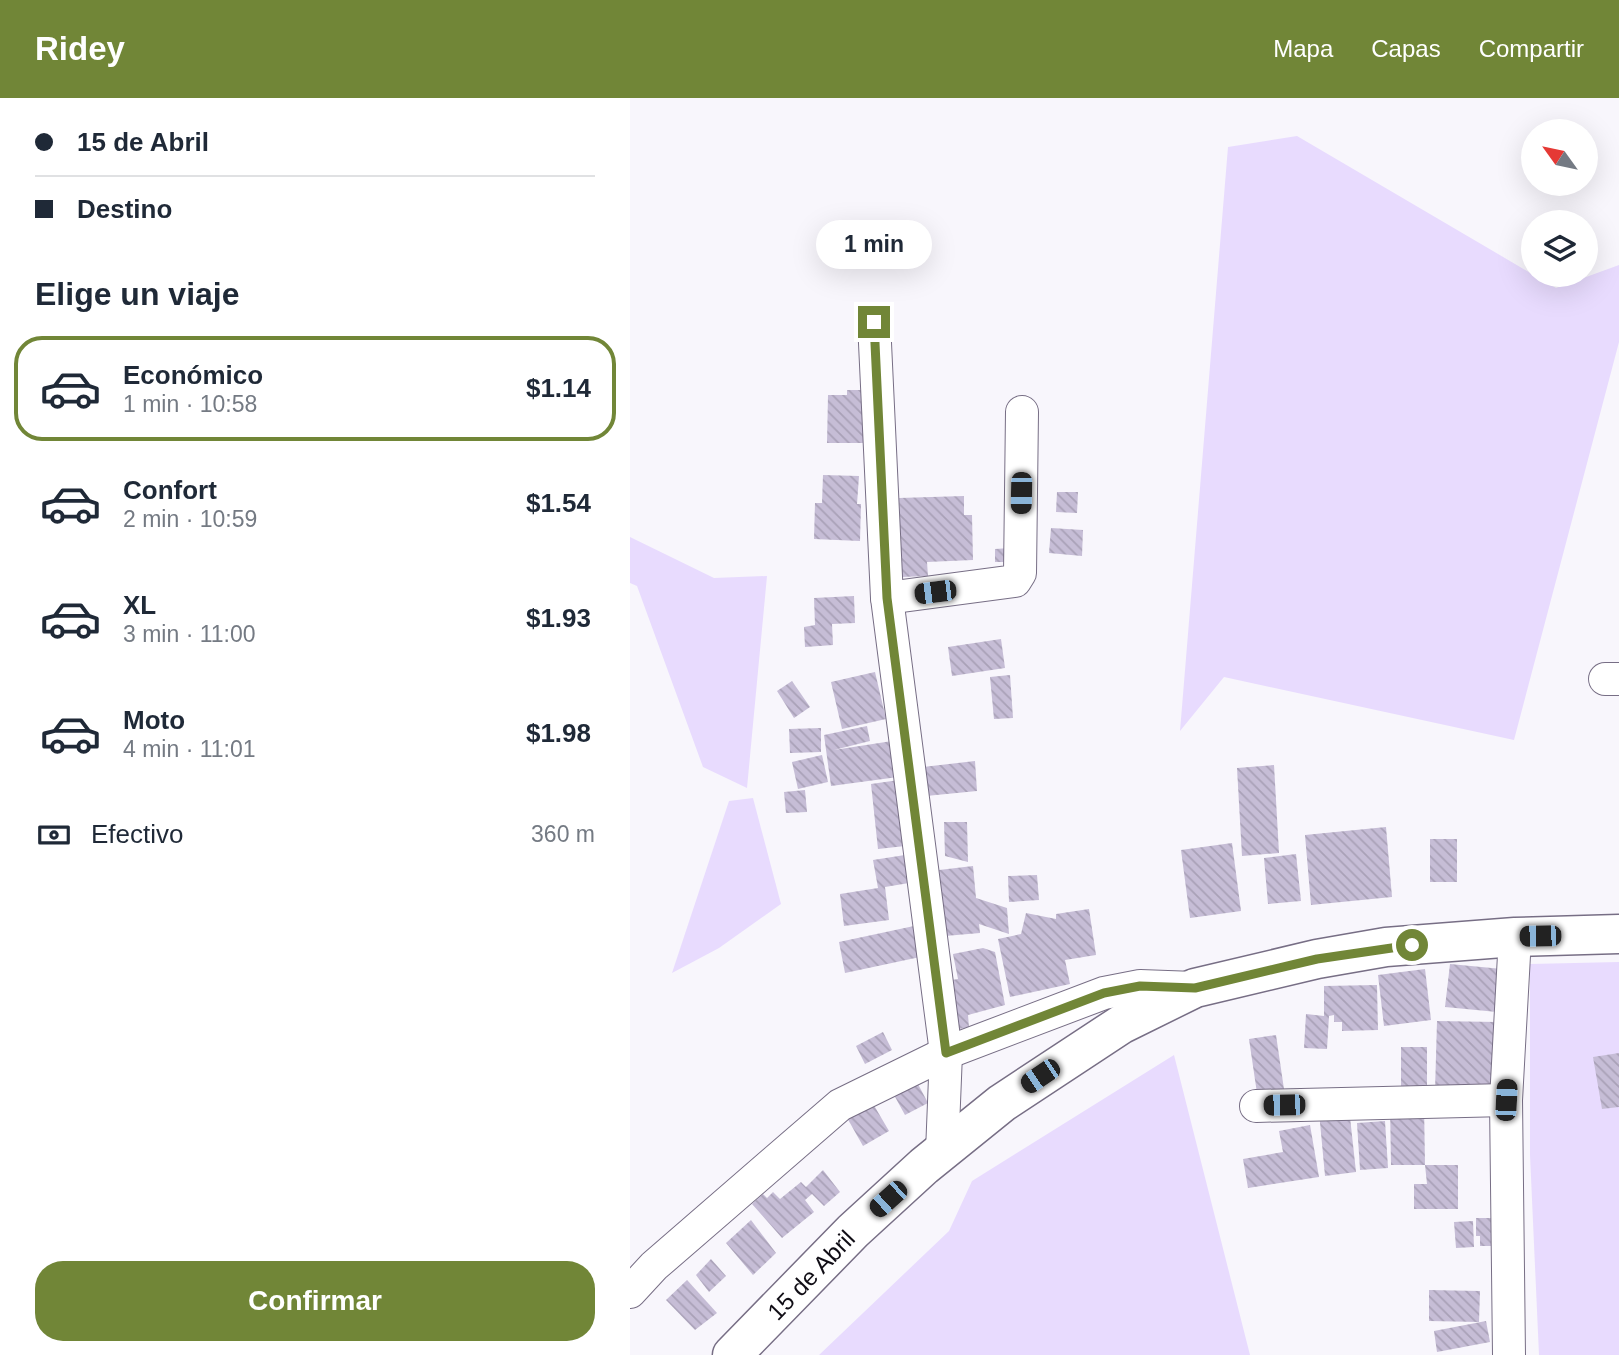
<!DOCTYPE html>
<html lang="es">
<head>
<meta charset="utf-8">
<style>
	:root { --surface:#fff; --page:#f6f6f7; --text:#1f2937; --muted:#747a83; --line:#e0e1e3; --accent:#718637 }
	body { margin:0; font-family:Arial,sans-serif; background:var(--page); color:var(--text); height:100vh; display:flex; flex-direction:column; font-size:26px; white-space:nowrap }
	* { box-sizing:border-box; margin:0 }
	p { font-size:23px; color:var(--muted) }
	.icon { flex:none; width:38px; height:38px; fill:none; stroke:currentColor; stroke-width:2; stroke-linecap:round; stroke-linejoin:round }
	.map { position:relative; flex:1; overflow:hidden }
	.drawer { display:flex; flex-direction:column; background:var(--surface); width:630px }
	.drawer>* { flex:none }
	.top-card { display:grid; align-content:center; height:154px; padding:0 35px; background:var(--surface) }
	.needle { width:46px; rotate:303deg }
	.tools { position:absolute; left:891px; top:21px; display:grid; gap:14px }
	.tools a { display:grid; place-items:center; width:77px; height:77px; border-radius:50%; background:var(--surface); box-shadow:0 7px 28px #0002; font-size:35px }
	.end { position:absolute; width:32px; height:32px; margin:-16px; border:9px solid #718637; background:#fff; box-shadow:0 0 0 4px #fff }
	.from { border-radius:50% }
	.bubble { position:absolute; height:49px; border-radius:24px; background:var(--surface); box-shadow:0 7px 28px #0002; font-size:23px; font-weight:700; line-height:49px; text-align:center }
	.car { position:absolute; width:21px; height:42px; margin:-21px -10px; border-radius:9px; box-shadow:0 0 5px 2px #0007; background:linear-gradient(#222 24%,#8ab4d8 0 40%,#222 0 76%,#8ab4d8 0 86%,#222 0) }
	.top-card b { display:flex; align-items:center; gap:24px; height:66px; font-size:26px }
	.top-card b+b { border-top:2px solid var(--line) }
	.top-card i { width:18px; height:18px; background:var(--text) }
	ul { padding:0; list-style:none }
	li { display:flex; align-items:center; gap:21px; height:105px; margin:0 14px 10px; padding:0 21px; border:4px solid transparent; border-radius:28px }
	li div { flex:1 }
	li b { display:block; font-size:26px }
	li em { font-style:normal; font-weight:700 }
	li.selected { border-color:var(--accent) }
	li>.icon { width:63px; height:63px; stroke-width:1.5 }
	h2 { padding:0 35px; font-size:32px; line-height:84px }
	.pay { display:flex; align-items:center; gap:18px; height:77px; padding:0 35px; font-size:26px }
	.pay p { margin-inline-start:auto }
	.button { display:flex; gap:14px; margin-top:auto; padding:14px 35px }
	.button a { flex:1; height:80px; border-radius:28px; background:var(--accent); color:#fff; font-size:28px; font-weight:700; line-height:80px; text-align:center }
	header { display:flex; align-items:center; gap:42px; box-sizing:border-box; height:98px; padding:0 35px; background:var(--accent); color:#fff }
	header strong { font-size:33px }
	nav { display:flex; gap:38px; margin-inline-start:auto; font-size:24px }
	main { display:flex; flex:1; min-height:0 }
	.map>svg:first-child { display:block }
	.green { fill:#e8dbfe }
	.building { fill:url(#building-back-hatch) }
	.lines { fill:none; stroke-linecap:round; stroke-linejoin:round }
	.minor-casing { stroke:#776e85; stroke-width:34 }
	.major-casing { stroke:#776e85; stroke-width:41 }
	.minor { stroke:#fff; stroke-width:32 }
	.major { stroke:#fff; stroke-width:38 }
	.route { stroke:#718637; stroke-width:9 }
	.labels { text-anchor:middle; dominant-baseline:central; stroke-width:5; stroke-linejoin:round; paint-order:stroke }
	.street-label { font-size:24px; fill:#100d15; stroke:#fff }
</style>
</head>
<body>
<header>
<strong>Ridey</strong>
<nav><a>Mapa</a><a>Capas</a><a>Compartir</a></nav>
</header>
<main>
<section class="drawer">
<div class="top-card">
<b><i class="from"></i>15 de Abril</b>
<b><i></i>Destino</b>
</div>
<h2>Elige un viaje</h2>
<ul>
<li class="selected"><svg class="icon" aria-label="car" viewBox="0 0 24 24"><path d="M5 17H2v-5l4-1 3-4h7l3 4 3 1v5h-3M9 17h6M6 11h13"/><circle cx="7" cy="17" r="2"/><circle cx="17" cy="17" r="2"/></svg><div><b>Económico</b><p>1 min · 10:58</p></div><em>$1.14</em></li>
<li><svg class="icon" aria-label="car" viewBox="0 0 24 24"><path d="M5 17H2v-5l4-1 3-4h7l3 4 3 1v5h-3M9 17h6M6 11h13"/><circle cx="7" cy="17" r="2"/><circle cx="17" cy="17" r="2"/></svg><div><b>Confort</b><p>2 min · 10:59</p></div><em>$1.54</em></li>
<li><svg class="icon" aria-label="car" viewBox="0 0 24 24"><path d="M5 17H2v-5l4-1 3-4h7l3 4 3 1v5h-3M9 17h6M6 11h13"/><circle cx="7" cy="17" r="2"/><circle cx="17" cy="17" r="2"/></svg><div><b>XL</b><p>3 min · 11:00</p></div><em>$1.93</em></li>
<li><svg class="icon" aria-label="car" viewBox="0 0 24 24"><path d="M5 17H2v-5l4-1 3-4h7l3 4 3 1v5h-3M9 17h6M6 11h13"/><circle cx="7" cy="17" r="2"/><circle cx="17" cy="17" r="2"/></svg><div><b>Moto</b><p>4 min · 11:01</p></div><em>$1.98</em></li>
</ul>
<div class="pay"><svg class="icon" aria-label="cash" viewBox="0 0 24 24"><path d="M3 7h18v10H3z"/><circle cx="12" cy="12" r="2"/></svg>Efectivo<p>360 m</p></div>
<div class="button"><a>Confirmar</a></div>
</section>
<div class="map">
<svg width="989" height="1257" viewBox="0 0 989 1257">
	<defs>
		<pattern id="building-back-hatch" width="6" height="6" patternUnits="userSpaceOnUse" patternTransform="scale(1.75)"><rect width="6" height="6" fill="#c6bdd6"/><path d="M-1 5l2 2M0 0l6 6M5-1l2 2" fill="none" stroke="#a9a1b7"/></pattern>
	</defs>
	<rect width="100%" height="100%" fill="#f8f6fc"/>
	<!-- green -->
	<g class="green">
		<polygon points="667,38 926,190 989,167 989,244 884,642 594,579 550,633 598,49"/>
		<polygon points="0,439 84,480 137,478 117,690 73,669 7,488 0,485"/>
		<polygon points="123,700 151,806 89,850 42,875 99,703"/>
		<polygon points="989,864 989,1257 909,1257 900,1057 900,866"/>
		<polygon points="544,957 620,1257 189,1257 319,1133 342,1083"/>
	</g>
	<!-- building -->
	<g class="building">
		<polygon points="217,292 237,292 236,345 197,345 198,297 217,297"/>
		<polygon points="193,377 229,378 227,406 231,406 230,443 184,441 185,405 192,405"/>
		<polygon points="427,394 448,394 447,415 426,414"/>
		<polygon points="334,398 334,417 342,417 343,462 297,464 298,478 272,479 269,400"/>
		<polygon points="421,430 453,432 452,458 419,455"/>
		<polygon points="380,450 381,464 365,464 365,451"/>
		<polygon points="224,498 225,525 202,526 203,547 175,549 174,529 185,527 184,500"/>
		<polygon points="371,541 375,570 322,578 318,549"/>
		<polygon points="245,574 256,621 212,631 201,584"/>
		<polygon points="380,577 383,620 364,621 360,579"/>
		<polygon points="162,583 180,609 164,620 147,593"/>
		<polygon points="237,628 240,643 204,652 262,643 268,679 201,688 194,637"/>
		<polygon points="191,630 191,654 160,655 159,631"/>
		<polygon points="192,657 198,684 168,691 162,664"/>
		<polygon points="345,663 347,693 296,698 293,669"/>
		<polygon points="644,667 649,755 612,758 607,670"/>
		<polygon points="276,681 284,747 248,751 241,686"/>
		<polygon points="175,692 177,714 156,715 154,694"/>
		<polygon points="314,724 337,724 338,764 315,758"/>
		<polygon points="756,729 762,799 681,807 675,737"/>
		<rect x="800" y="741" width="27" height="43"/>
		<polygon points="602,745 611,813 560,820 551,752"/>
		<polygon points="666,756 671,803 638,806 634,760"/>
		<polygon points="275,757 279,785 255,789 259,822 214,828 210,796 248,790 243,762"/>
		<polygon points="343,768 346,800 377,810 379,836 349,826 350,835 315,838 309,772"/>
		<polygon points="407,777 409,802 379,804 378,778"/>
		<polygon points="459,811 466,857 435,862 440,886 380,899 368,841 391,836 396,815 426,821 426,816"/>
		<polygon points="284,828 290,859 215,875 209,844"/>
		<polygon points="353,850 365,854 375,907 338,917 339,929 329,931 328,925 322,926 316,883 328,881 323,856"/>
		<polygon points="820,866 872,871 867,914 815,909"/>
		<polygon points="795,871 801,922 754,928 748,877"/>
		<polygon points="747,887 748,932 712,933 712,924 704,924 704,917 699,918 697,951 674,950 676,916 694,918 694,888"/>
		<polygon points="807,923 867,924 865,994 805,993"/>
		<polygon points="253,934 262,952 235,966 226,948"/>
		<polygon points="646,937 655,998 628,1002 619,941"/>
		<rect x="771" y="949" width="26" height="49"/>
		<polygon points="989,955 989,1009 972,1011 963,959"/>
		<polygon points="281,973 298,1005 275,1017 258,986"/>
		<polygon points="242,1004 259,1033 233,1048 216,1018"/>
		<polygon points="760,1006 794,1006 795,1067 828,1067 828,1111 784,1111 784,1086 797,1086 795,1067 761,1067"/>
		<polygon points="719,1010 726,1074 695,1078 689,1014"/>
		<polygon points="755,1023 758,1070 730,1072 727,1025"/>
		<polygon points="680,1027 689,1079 618,1090 613,1061 653,1054 649,1033"/>
		<polygon points="193,1072 210,1094 194,1108 182,1096 175,1102 184,1114 152,1140 122,1106 133,1096 137,1100 143,1094 150,1101 171,1084 176,1089"/>
		<polygon points="846,1120 869,1120 868,1148 850,1148 850,1138 846,1138"/>
		<polygon points="121,1122 146,1155 123,1177 96,1145"/>
		<polygon points="843,1123 844,1149 826,1150 824,1124"/>
		<polygon points="81,1161 96,1178 79,1194 66,1177"/>
		<polygon points="57,1182 87,1215 65,1232 36,1202"/>
		<polygon points="799,1192 850,1193 849,1224 799,1223"/>
		<polygon points="856,1223 860,1244 807,1254 804,1233"/>
	</g>
	<g class="lines">
		<!-- minor casing -->
		<g class="minor-casing">
			<g id="minor">
				<polyline points="244,224 257,500 316,955 312,1054"/>
				<polyline points="257,500 385,483 390,475 392,314"/>
				<polyline points="975,581 989,581"/>
				<polyline points="626,1008 876,1002"/>
				<polyline points="0,1194 24,1168 210,1007 316,955 474,895 510,888 565,890"/>
				<polyline points="879,1257 876,1002 885,839"/>
			</g>
		</g>
		<!-- major casing -->
		<g class="major-casing">
			<polyline id="major" points="102,1257 223,1133 294,1068 372,1005 492,926 565,890 687,861 756,849 885,839 989,836"/>
		</g>
		<!-- minor -->
		<use href="#minor" class="minor"/>
		<!-- major -->
		<use href="#major" class="major"/>
	</g>
	<g class="lines">
		<!-- route -->
		<polyline class="route" points="244,224 257,500 316,955 474,895 510,888 565,890 687,861 782,847"/>
	</g>
	<g class="labels">
		<!-- street labels -->
		<g class="street-label">
			<text transform="translate(181 1177) rotate(-46)">15 de Abril</text>
		</g>
	</g>
</svg>
<div class="tools">
<a><svg class="needle" viewBox="-14 -14 28 28"><path d="M0-13l5 13h-10z" fill="#e53935"/><path d="M0 13l5-13h-10z" fill="#747a83"/></svg></a>
<a><svg class="icon" aria-label="layers" viewBox="0 0 24 24"><path d="M12 4l9 5-9 5-9-5zM3 14l9 5 9-5"/></svg></a>
</div>
<i class="end from" style="left:782px;top:847px"></i>
<i class="end" style="left:244px;top:224px"></i>
<div class="bubble" style="left:186px;top:122px;width:116px">1 min</div>
<i class="car" style="left:391px;top:395px;rotate:181deg"></i>
<i class="car" style="left:305px;top:494px;rotate:263deg"></i>
<i class="car" style="left:910px;top:838px;rotate:269deg"></i>
<i class="car" style="left:410px;top:978px;rotate:236deg"></i>
<i class="car" style="left:876px;top:1002px;rotate:3deg"></i>
<i class="car" style="left:654px;top:1007px;rotate:269deg"></i>
<i class="car" style="left:258px;top:1101px;rotate:228deg"></i>
</div>
</main>
</body>
</html>
